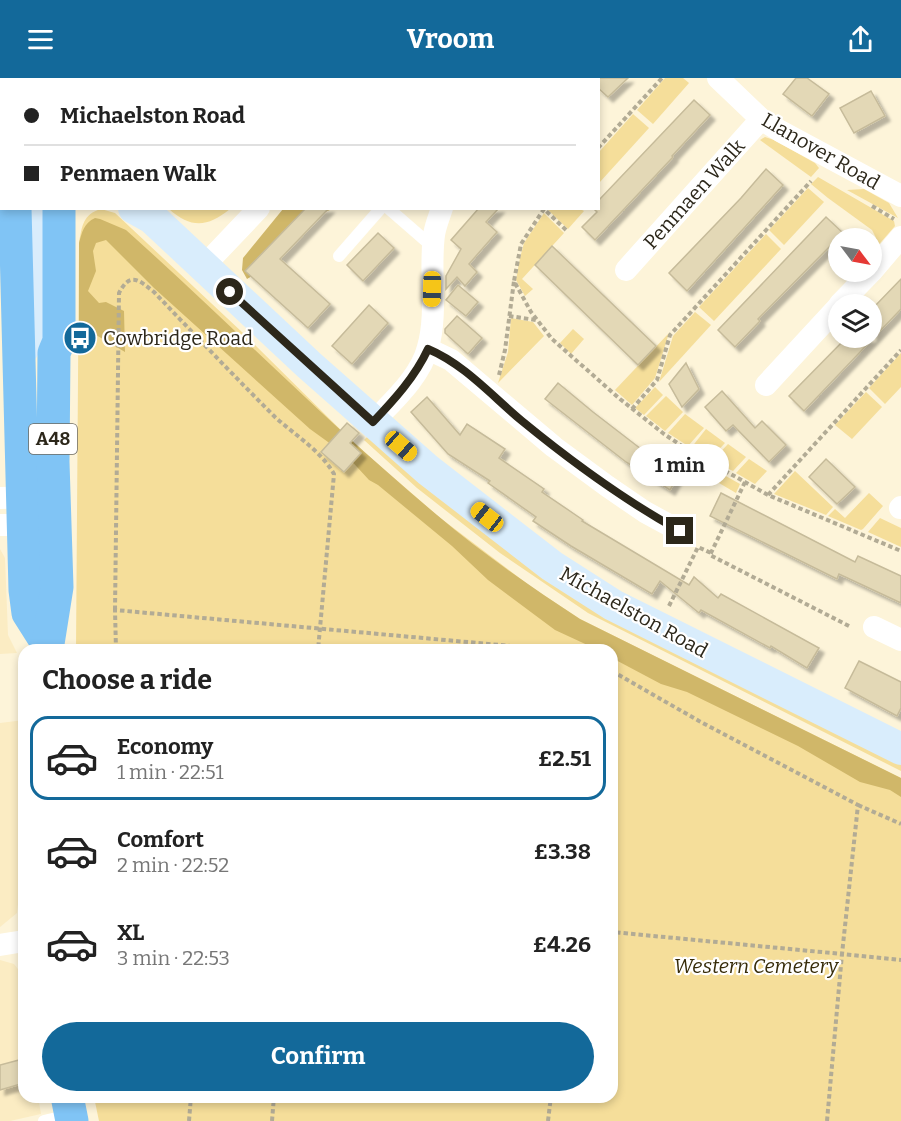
<!DOCTYPE html>
<html lang="en">
<head>
<meta charset="utf-8">
<style>
	:root { --surface:#fff; --page:#f2f2f2; --text:#222; --muted:#767676; --line:#e0e0e0; --accent:#13699a }
	body { margin:0; font-family:Bitter,serif; background:var(--page); color:var(--text); height:100vh; display:flex; flex-direction:column; font-size:22px; white-space:nowrap }
	* { box-sizing:border-box; margin:0 }
	p { font-size:20px; color:var(--muted) }
	.icon { flex:none; width:33px; height:33px; fill:none; stroke:currentColor; stroke-width:2; stroke-linecap:round; stroke-linejoin:round }
	.map { position:relative; flex:1; overflow:hidden }
	.sheet { position:absolute; left:18px; top:566px; width:600px; height:459px; display:flex; flex-direction:column; background:var(--surface); border-radius:18px; box-shadow:0 3px 9px #0003 }
	.sheet>* { flex:none }
	.guide { position:absolute; left:0px; top:0px; width:600px; height:132px; box-shadow:0 3px 9px #0003; display:grid; align-content:center; height:132px; padding:0 24px; background:var(--surface) }
	.needle { width:39px; rotate:122deg }
	.tools { position:absolute; left:828px; top:150px; display:grid; gap:12px }
	.tools a { display:grid; place-items:center; width:54px; height:54px; border-radius:50%; background:var(--surface); box-shadow:0 3px 9px #0003; font-size:30px }
	.end { position:absolute; width:27px; height:27px; margin:-14px; border:8px solid #2c271a; background:#fff; box-shadow:0 0 0 3px #fff }
	.from { border-radius:50% }
	.bubble { position:absolute; height:42px; border-radius:21px; background:var(--surface); box-shadow:0 3px 9px #0003; font-size:20px; font-weight:700; line-height:42px; text-align:center }
	.car { position:absolute; width:18px; height:36px; margin:-18px -9px; border-radius:8px; box-shadow:0 0 4px 2px #0007; background:linear-gradient(#f5c518 24%,#345 0 40%,#f5c518 0 76%,#345 0 86%,#f5c518 0) }
	.guide b { display:flex; align-items:center; gap:21px; height:57px; font-size:22px }
	.guide b+b { border-top:2px solid var(--line) }
	.guide i { width:15px; height:15px; background:var(--text) }
	ul { padding:0; list-style:none }
	li { display:flex; align-items:center; gap:18px; height:84px; margin:0 12px 9px; padding:0 12px; border:3px solid transparent; border-radius:18px }
	li div { flex:1 }
	li b { display:block; font-size:22px }
	li em { font-style:normal; font-weight:700 }
	li.active { border-color:var(--accent) }
	li>.icon { width:54px; height:54px; stroke-width:1.5 }
	h2 { padding:0 24px; font-size:27px; line-height:72px }
	.primary-button { display:flex; gap:12px; margin-top:auto; padding:12px 24px }
	.primary-button a { flex:1; height:69px; border-radius:36px; background:var(--accent); color:#fff; font-size:24px; font-weight:700; line-height:69px; text-align:center }
	header { display:flex; justify-content:space-between; align-items:center; height:78px; padding:0 24px; background:var(--accent); color:#fff; font-size:27px; font-weight:700 }
	.map>svg:first-child { display:block }
	.built { fill:#fbecc3 }
	.green { fill:#f5de9a }
	.forest { fill:#d0b769 }
	.building { fill:#e3d8b6; stroke:#c6bb9a; stroke-width:1.5; filter:url(#shadow) }
	.lines { fill:none; stroke-linecap:round; stroke-linejoin:round }
	.path { stroke:#b2ab95; stroke-width:4; stroke-dasharray:4.5 3; stroke-linecap:butt }
	.lane { stroke:#fff; stroke-width:12 }
	.street { stroke:#fff; stroke-width:22 }
	.secondary { stroke:#d9edfc; stroke-width:32 }
	.highway { stroke:#80c4f5; stroke-width:33 }
	.route { stroke:#2c271a; stroke-width:8 }
	.labels { text-anchor:middle; dominant-baseline:central; stroke-width:4.5; stroke-linejoin:round; paint-order:stroke }
	.shield { fill:#fff; stroke:#6b685f; stroke-width:1.5 }
	.shield-label { font-size:18px; font-weight:bold; fill:#2c271a }
	.street-label { font-size:20px; fill:#2c271a; stroke:#fff }
	.poi-label { font-size:20px; fill:#2c271a; stroke:#fff; text-anchor:start }
	.park-label { font-size:20px; font-style:italic; fill:#372c09; stroke:#fff }
</style>
</head>
<body>
<header><svg class="icon" aria-label="menu" viewBox="0 0 24 24"><path d="M4 6h16M4 12h16M4 18h16"/></svg>Vroom<svg class="icon" aria-label="share" viewBox="0 0 24 24"><path d="M12 15V3M7 8l5-5 5 5M5 13v7h14v-7"/></svg></header>
<div class="map">
<svg width="901" height="1043" viewBox="0 0 901 1043">
	<defs>
		<filter id="shadow"><feDropShadow dx="5" dy="5" stdDeviation="1.5" flood-color="#0004"/></filter>
	</defs>
	<rect width="100%" height="100%" fill="#fdf4d9"/>
	<!-- built -->
	<g class="built">
		<polygon points="102,0 334,0 333,2"/>
		<polygon points="0,471 5,480 8,557 17,575 0,576"/>
		<polygon points="24,642 24,799 21,800 17,835 0,849 0,645"/>
		<polygon points="0,882 14,886 24,899 24,1018 38,1019 41,1036 10,1043 0,1043"/>
	</g>
	<!-- green -->
	<g class="green">
		<polygon points="665,0 683,0 689,5 653,46 637,32"/>
		<polygon points="633,36 649,50 599,105 599,74"/>
		<polygon points="765,59 774,62 815,85 819,90 811,99 760,62"/>
		<polygon points="818,99 894,143 895,148 875,171 876,160 872,152 828,120 811,106"/>
		<polygon points="808,110 824,124 784,167 769,152"/>
		<polygon points="864,111 889,125 898,140 847,112"/>
		<path d="M101 131 115 135 243 255 354 365 439 439 530 508 580 541 901 700V1043H99L94 1019 612 1018V572H76L79 165C82 148 83 136 101 131Z"/>
		<path d="M169 131H230C208 149 191 151 169 131Z"/>
		<polygon points="547,131 580,131 584,133 568,151"/>
		<polygon points="544,135 564,155 522,201 533,211 525,218 516,202 520,180 524,165"/>
		<polygon points="766,156 781,171 714,243 699,229"/>
		<polygon points="695,234 711,247 659,304 673,258"/>
		<polygon points="511,240 533,244 544,258 498,305 508,274"/>
		<polygon points="573,251 584,261 571,276 560,265"/>
		<polygon points="669,255 655,300 632,327 615,312"/>
		<polygon points="901,275 901,309 885,326 869,310"/>
		<polygon points="655,309 663,317 644,337 635,330"/>
		<polygon points="866,314 882,329 852,361 835,347"/>
		<polygon points="666,318 683,334 665,353 646,338"/>
		<polygon points="685,336 704,350 688,368 668,355"/>
		<polygon points="706,351 725,365 710,381 691,370"/>
		<polygon points="370,356 398,381 901,683 901,693 588,535 500,475 417,410 364,362"/>
		<polygon points="728,366 746,379 733,393 712,383"/>
		<polygon points="749,381 767,393 755,406 736,395"/>
		<polygon points="708,388 740,406 736,415 702,395"/>
		<polygon points="795,393 833,429 826,437 774,416"/>
		<polygon points="869,415 883,428 863,451 861,452 828,438 835,431 845,440"/>
		<polygon points="880,440 901,450 901,469 868,454"/>
	</g>
	<!-- forest -->
	<g class="forest">
		<polygon points="283,131 332,131 307,142 257,195 247,201 242,192 243,180"/>
		<path d="M95 140 100 141 126 152C231 246 329 347 437 437 482 475 531 509 580 541L901 700V719L890 712 860 704 798 668 687 614 661 606 612 580V572L596 571 555 552 488 502 452 468 378 407 369 402 346 377 310 351 154 210 106 162 96 165 93 173 96 193 88 213 99 225 106 224 124 233 125 274 79 247V165C82 154 84 145 95 140Z"/>
	</g>
	<!-- building -->
	<g class="building">
		<polygon points="589,0 628,0 608,19 598,10 598,2"/>
		<polygon points="796,0 807,0 829,16 812,38 783,16"/>
		<polygon points="871,13 885,38 854,55 840,30"/>
		<polygon points="694,22 710,37 672,78 673,79 595,162 582,149 597,134 593,130 598,130 598,123"/>
		<polygon points="766,91 783,107 687,213 669,195 741,120"/>
		<polygon points="306,130 329,130 280,181 330,226 308,250 245,193"/>
		<polygon points="479,130 499,130 486,144 497,154 469,186 477,194 465,208 457,199 446,211 446,198 461,171 451,162"/>
		<polygon points="826,139 843,155 758,241 760,243 735,269 718,252"/>
		<polygon points="378,155 394,170 363,203 347,187"/>
		<polygon points="552,168 656,268 638,287 535,187"/>
		<polygon points="901,201 901,231 804,333 789,318 846,260 872,260 872,231"/>
		<polygon points="458,207 478,224 466,238 446,222"/>
		<polygon points="369,227 388,245 352,286 332,268"/>
		<polygon points="457,238 482,260 468,276 445,255 445,251"/>
		<polygon points="686,285 699,311 682,329 669,306"/>
		<polygon points="558,305 593,334 641,371 680,395 670,412 626,384 545,321"/>
		<polygon points="722,313 755,350 762,343 786,367 769,384 733,347 726,353 705,329"/>
		<polygon points="427,319 460,357 467,346 505,371 499,380 544,411 542,414 583,442 582,443 689,507 694,499 718,520 721,516 819,570 807,590 771,568 770,570 701,532 699,535 660,503 652,516 571,468 533,443 536,439 488,405 490,403 448,376 411,334"/>
		<polygon points="347,345 359,355 350,365 361,375 344,394 321,374"/>
		<polygon points="826,381 855,409 837,426 809,399"/>
		<polygon points="721,415 855,484 858,478 901,498 901,525 839,496 837,501 710,438"/>
		<polygon points="859,583 901,604 901,630 897,638 845,610"/>
		<polygon points="19,982 24,1005 0,1012 0,987"/>
	</g>
	<g class="lines">
		<!-- path -->
		<g class="path">
			<polyline points="598,70 662,0"/>
			<polyline points="872,128 894,141"/>
			<polyline points="566,152 544,131 521,166 514,203 531,234 552,261 620,321 664,356 688,372 768,417 901,473"/>
			<polyline points="509,238 536,242"/>
			<polyline points="499,297 505,272 514,203"/>
			<polyline points="632,331 657,302 670,257 811,103"/>
			<polyline points="745,404 710,477 851,549"/>
			<polyline points="768,417 901,272"/>
			<polyline points="669,528 698,469 711,475"/>
			<path d="M115 532 119 215C130 194 138 201 154 214 194 256 234 298 275 339 295 357 321 373 334 396L318 572"/>
			<polyline points="116,572 115,532 555,572"/>
			<polyline points="612,593 699,643 858,727 842,876 612,854"/>
			<polyline points="858,727 901,746"/>
			<polyline points="189,1043 191,1018"/>
			<polyline points="272,1043 274,1018"/>
			<polyline points="548,1043 551,1018"/>
			<polyline points="827,1043 842,876 901,882"/>
		</g>
		<!-- lane -->
		<g class="lane">
			<polyline points="388,130 434,170"/>
			<polyline points="339,178 381,130"/>
			<polyline points="44,1043 69,1037"/>
		</g>
		<!-- street -->
		<g class="street">
			<polyline points="718,0 761,41 780,53 901,118"/>
			<polyline points="353,2 353,0"/>
			<polyline points="544,2 545,0"/>
			<polyline points="203,189 259,130"/>
			<polyline points="626,192 761,41"/>
			<polyline points="872,193 901,159"/>
			<polyline points="840,226 871,194"/>
			<polyline points="428,271 451,282 554,369 607,408 645,434 680,453"/>
			<polyline points="766,307 838,229"/>
			<path d="M373 344C393 323 421 298 428 269 438 234 429 194 434 157 435 149 439 139 442 130"/>
			<polyline points="0,420 37,419"/>
			<polyline points="900,430 901,429"/>
			<polyline points="0,447 38,447"/>
			<polyline points="874,549 901,562"/>
			<polyline points="0,867 24,863"/>
		</g>
		<!-- secondary -->
		<g class="secondary">
			<polyline points="76,0 77,2"/>
			<polyline points="134,130 152,140 309,287 428,392 552,488 613,527 901,671"/>
			<polyline points="19,277 37,248 39,130"/>
		</g>
		<!-- highway -->
		<g class="highway">
			<polyline points="55,0 55,2"/>
			<polyline points="21,2 21,0"/>
			<polyline points="15,130 25,512 28,535 47,565"/>
			<polyline points="47,572 57,509 53,384 54,275 59,263 59,130"/>
			<polyline points="67,1018 72,1043"/>
		</g>
	</g>
	<g class="lines">
		<!-- route -->
		<path class="route" d="M230 214 373 344C394 322 415 299 428 271 464 286 492 318 522 343 572 384 624 422 680 453"/>
	</g>
	<!-- icons -->
	<defs>
		<g id="bus-disc" transform="scale(1.725)"><circle r="9.5" fill="#13699a" stroke="#fff"/><path d="M-5-6H5V4H4V6H2V4H-2V6H-4V4H-5ZM-3.5-4V0h7V-4ZM-3.5 1.2v1.5H-2V1.2ZM2 1.2v1.5H3.5V1.2Z" fill="#fff"/></g>
	</defs>
	<g fill-rule="evenodd">
		<use href="#bus-disc" x="80" y="260"/>
	</g>
	<g class="labels">
		<!-- shield labels -->
		<rect class="shield" x="29" y="346" width="48" height="30" rx="4.5"/>
		<g class="shield-label">
			<text x="53" y="361">A48</text>
		</g>
		<!-- street labels -->
		<g class="street-label">
			<text transform="translate(821 73) rotate(30)">Llanover Road</text>
			<text transform="translate(694 116) rotate(-48)">Penmaen Walk</text>
			<text transform="translate(634 534) rotate(29)">Michaelston Road</text>
		</g>
		<!-- poi labels -->
		<g class="poi-label">
			<text x="103" y="260">Cowbridge Road</text>
		</g>
		<!-- park labels -->
		<g class="park-label">
			<text x="756" y="888">Western Cemetery</text>
		</g>
	</g>
</svg>
<div class="tools">
<a><svg class="needle" viewBox="-14 -14 28 28"><path d="M0-13l5 13h-10z" fill="#e53935"/><path d="M0 13l5-13h-10z" fill="#767676"/></svg></a>
<a><svg class="icon" aria-label="layers" viewBox="0 0 24 24"><path d="M12 4l9 5-9 5-9-5zM3 14l9 5 9-5"/></svg></a>
</div>
<i class="end from" style="left:230px;top:214px"></i>
<i class="end" style="left:680px;top:453px"></i>
<div class="bubble" style="left:630px;top:366px;width:99px">1 min</div>
<i class="car" style="left:432px;top:211px;rotate:181deg"></i>
<i class="car" style="left:401px;top:368px;rotate:131deg"></i>
<i class="car" style="left:487px;top:439px;rotate:308deg"></i>
<div class="guide">
<b><i class="from"></i>Michaelston Road</b>
<b><i></i>Penmaen Walk</b>
</div>
<section class="sheet">
<h2>Choose a ride</h2>
<ul>
<li class="active"><svg class="icon" aria-label="car" viewBox="0 0 24 24"><path d="M5 17H2v-5l4-1 3-4h7l3 4 3 1v5h-3M9 17h6M6 11h13"/><circle cx="7" cy="17" r="2"/><circle cx="17" cy="17" r="2"/></svg><div><b>Economy</b><p>1 min · 22:51</p></div><em>£2.51</em></li>
<li><svg class="icon" aria-label="car" viewBox="0 0 24 24"><path d="M5 17H2v-5l4-1 3-4h7l3 4 3 1v5h-3M9 17h6M6 11h13"/><circle cx="7" cy="17" r="2"/><circle cx="17" cy="17" r="2"/></svg><div><b>Comfort</b><p>2 min · 22:52</p></div><em>£3.38</em></li>
<li><svg class="icon" aria-label="car" viewBox="0 0 24 24"><path d="M5 17H2v-5l4-1 3-4h7l3 4 3 1v5h-3M9 17h6M6 11h13"/><circle cx="7" cy="17" r="2"/><circle cx="17" cy="17" r="2"/></svg><div><b>XL</b><p>3 min · 22:53</p></div><em>£4.26</em></li>
</ul>
<div class="primary-button"><a>Confirm</a></div>
</section>
</div>
</body>
</html>
